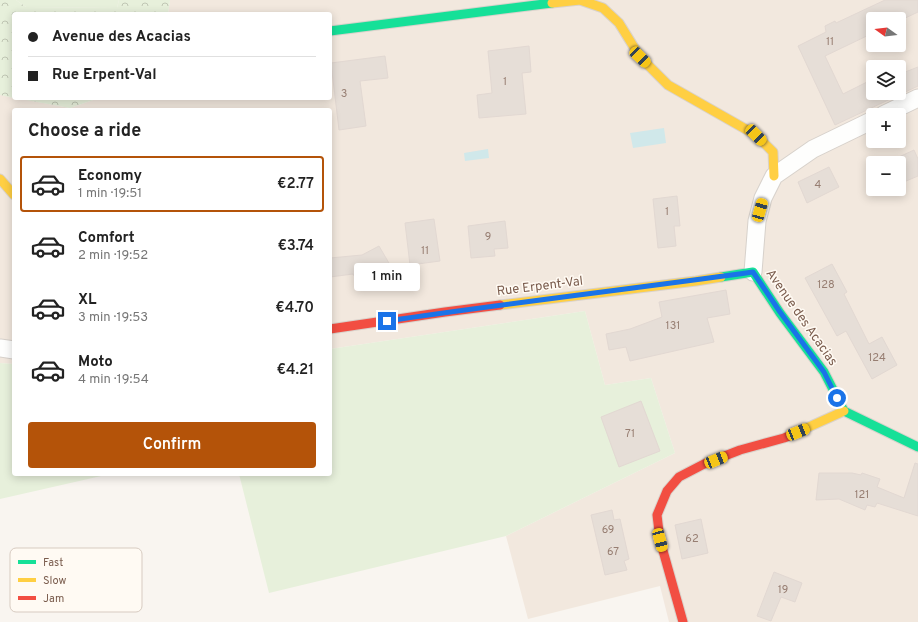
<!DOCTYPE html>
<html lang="en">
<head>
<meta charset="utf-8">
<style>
	:root { --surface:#fff; --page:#f6f6f6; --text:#222; --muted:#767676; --line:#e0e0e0; --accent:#b45309 }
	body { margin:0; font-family:Overpass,sans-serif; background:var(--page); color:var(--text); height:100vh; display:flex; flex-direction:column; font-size:15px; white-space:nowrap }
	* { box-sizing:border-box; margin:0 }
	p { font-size:13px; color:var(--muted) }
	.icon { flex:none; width:22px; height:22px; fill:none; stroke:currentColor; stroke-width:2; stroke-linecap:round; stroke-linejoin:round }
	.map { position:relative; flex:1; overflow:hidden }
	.panel { position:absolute; left:12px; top:108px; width:320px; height:368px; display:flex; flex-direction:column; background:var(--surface); border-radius:4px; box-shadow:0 2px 10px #0003 }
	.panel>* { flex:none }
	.banner { position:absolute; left:12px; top:12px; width:320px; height:88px; border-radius:4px; box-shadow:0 2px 10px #0003; display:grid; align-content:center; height:88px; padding:0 16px; background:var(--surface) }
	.needle { width:26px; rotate:285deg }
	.tools { position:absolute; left:866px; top:12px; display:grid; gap:8px }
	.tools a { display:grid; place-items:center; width:40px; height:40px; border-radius:4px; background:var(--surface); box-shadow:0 2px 10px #0003; font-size:20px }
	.end { position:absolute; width:18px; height:18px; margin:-9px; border:5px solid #1a73e8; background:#fff; box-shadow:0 0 0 2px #fff }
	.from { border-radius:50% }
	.bubble { position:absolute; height:28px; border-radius:4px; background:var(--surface); box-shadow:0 2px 10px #0003; font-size:13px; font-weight:600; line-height:28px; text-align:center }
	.car { position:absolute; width:12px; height:24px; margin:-12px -6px; border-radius:5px; box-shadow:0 0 3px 1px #0007; background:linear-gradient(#f5c518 24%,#345 0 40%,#f5c518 0 76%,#345 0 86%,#f5c518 0) }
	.banner b { display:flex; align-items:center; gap:14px; height:38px; font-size:15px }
	.banner b+b { border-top:1px solid var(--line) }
	.banner i { width:10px; height:10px; background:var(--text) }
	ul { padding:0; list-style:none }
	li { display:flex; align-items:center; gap:12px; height:56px; margin:0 8px 6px; padding:0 8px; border:2px solid transparent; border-radius:4px }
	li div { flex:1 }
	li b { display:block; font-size:15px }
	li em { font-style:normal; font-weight:600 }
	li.selected { border-color:var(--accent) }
	li>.icon { width:36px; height:36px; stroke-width:1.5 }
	h2 { padding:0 16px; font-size:18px; line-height:48px }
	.primary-button { display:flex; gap:8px; margin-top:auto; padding:8px 16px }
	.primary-button a { flex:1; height:46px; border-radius:4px; background:var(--accent); color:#fff; font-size:16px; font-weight:600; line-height:46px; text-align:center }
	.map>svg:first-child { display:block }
	.residential { fill:#f2e8de; fill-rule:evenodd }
	.green { fill:#e7f0db }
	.forest { fill:url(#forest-crowns) }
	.water { fill:#d0e8ea }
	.building { fill:#e6ded7; stroke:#e2d8d2 }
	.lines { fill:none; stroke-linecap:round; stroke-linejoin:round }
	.street-casing { stroke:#d7d1cb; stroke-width:19 }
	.fast-casing { stroke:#d9d2cb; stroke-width:11 }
	.slow-casing { stroke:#d9d2cb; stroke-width:11 }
	.jam-casing { stroke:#d9d2cb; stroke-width:11 }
	.street { stroke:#fefefd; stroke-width:17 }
	.fast { stroke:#16e098; stroke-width:9 }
	.slow { stroke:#ffcf43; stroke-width:9 }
	.jam { stroke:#f24e42; stroke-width:9 }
	.route { stroke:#1a73e8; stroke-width:5 }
	.labels { text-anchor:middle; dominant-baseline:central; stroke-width:3; stroke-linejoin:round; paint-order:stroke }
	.number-label { font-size:11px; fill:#977e72 }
	.street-label { font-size:13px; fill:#7a5c4d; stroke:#fffaf3 }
	.key { fill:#fffaf3; stroke:#d7cbc1; stroke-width:1 }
	.key-label { font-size:11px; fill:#7a5c4d }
</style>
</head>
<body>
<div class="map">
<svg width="918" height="622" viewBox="0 0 918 622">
	<defs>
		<pattern id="forest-crowns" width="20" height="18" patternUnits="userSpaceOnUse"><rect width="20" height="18" fill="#e7f0db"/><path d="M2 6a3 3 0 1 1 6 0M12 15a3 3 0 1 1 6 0" fill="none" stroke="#c0c6b4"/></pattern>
	</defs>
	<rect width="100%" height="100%" fill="#f9f5f0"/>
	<!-- residential -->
	<path class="residential" d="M170 0H918V622H669L660 586 528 619 506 536 675 453 651 378 605 385 585 311 330 349V110H14V364L0 363V95L70 108 99 98H330V14H168ZM873 19H899V45H873ZM873 67H899V93H873ZM873 115H899V141H873ZM873 163H899V189H873Z"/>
	<!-- green -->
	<g class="green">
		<polygon points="16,0 119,0 117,8 26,7"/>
		<polygon points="585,311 605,385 651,378 675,453 506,536 269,593 239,474 330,474 330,349"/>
		<polygon points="0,363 14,364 14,474 110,474 0,499"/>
	</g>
	<!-- forest -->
	<g class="forest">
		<polygon points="0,0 16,0 26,7 117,8 119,0 170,0 168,14 14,14 14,98 0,95"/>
		<polygon points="15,98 99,98 70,108"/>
	</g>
	<!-- water -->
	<g class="water">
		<polygon points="664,128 666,143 633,148 630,133"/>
		<polygon points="488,149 489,158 465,161 464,153"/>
	</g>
	<!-- building -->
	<g class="building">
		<polygon points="885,0 918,0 918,12 899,21 899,19 873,19 873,33 825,56 843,94 873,79 873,93 899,93 899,71 900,74 918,67 918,86 835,125 798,46 826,32 825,26 835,21 836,23"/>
		<polygon points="529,46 531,72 522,73 526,114 479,118 477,95 492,93 488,51"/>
		<polygon points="385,56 388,78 360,81 366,126 339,130 331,63"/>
		<polygon points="914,150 918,159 918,176 899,184 899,163 886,163"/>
		<polygon points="829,167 839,187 807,203 798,182"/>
		<polygon points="677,196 680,226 674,226 676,246 658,248 653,199"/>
		<polygon points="434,219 440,261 410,265 405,223"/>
		<polygon points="505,221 508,248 494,249 495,256 471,258 468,226"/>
		<polygon points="379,246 393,270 376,281 374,277 365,277 364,275 353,275 353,274 330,277 330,258 362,255"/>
		<polygon points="832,264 847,292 844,294 869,344 882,337 897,365 872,379 846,331 837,336 805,278"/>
		<polygon points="726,290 730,314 707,318 714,342 630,361 626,347 609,350 606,334 630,329 662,317 659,302"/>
		<polygon points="641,401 660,451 619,467 601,417"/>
		<polygon points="915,463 918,464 918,516 877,503 875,507 867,505 865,510 839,499 816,500 819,473 852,473 861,475 862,473 880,479 877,487 904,498"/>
		<polygon points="612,510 614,520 620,519 629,559 624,561 627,570 605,575 591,515"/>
		<polygon points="701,519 708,553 682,559 675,525"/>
		<polygon points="774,572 802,583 795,602 781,597 771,621 757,616"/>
	</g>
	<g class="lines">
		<!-- street casing -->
		<g class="street-casing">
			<g id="street">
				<polyline points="883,115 918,98"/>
				<polyline points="753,272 757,221 763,198 774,176 813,149 873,120"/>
				<polyline points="0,348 14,350"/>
			</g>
		</g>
		<!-- fast casing -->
		<g class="fast-casing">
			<g id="fast">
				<polyline points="330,31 552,3"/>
				<polyline points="721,277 753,272 780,313 824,372 844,411 918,447"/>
			</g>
		</g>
		<!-- slow casing -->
		<g class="slow-casing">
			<g id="slow">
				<polyline points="552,3 580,0 603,8 619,23 640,57 668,85 756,135 773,152 774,176"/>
				<polyline points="0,179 14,195"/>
				<polyline points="500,305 696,281 721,277"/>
				<polyline points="789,436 844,411"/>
			</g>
		</g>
		<!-- jam casing -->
		<g class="jam-casing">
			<g id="jam">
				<polyline points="330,329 445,312 500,305"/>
				<polyline points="683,622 660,540 657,515 667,491 679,477 704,464 740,450 784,438 789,436"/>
			</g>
		</g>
		<!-- street -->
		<use href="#street" class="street"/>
		<!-- fast -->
		<use href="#fast" class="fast"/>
		<!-- slow -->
		<use href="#slow" class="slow"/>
		<!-- jam -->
		<use href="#jam" class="jam"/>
	</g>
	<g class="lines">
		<!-- route -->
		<path class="route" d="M387 321C509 303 631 289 753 272L780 312 824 372 837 398"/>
	</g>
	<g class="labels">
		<!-- number labels -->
		<g class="number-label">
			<text x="830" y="42">11</text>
			<text x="505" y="82">1</text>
			<text x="344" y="94">3</text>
			<text x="818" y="185">4</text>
			<text x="667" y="212">1</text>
			<text x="488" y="237">9</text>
			<text x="425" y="251">11</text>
			<text x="826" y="285">128</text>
			<text x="673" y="326">131</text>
			<text x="877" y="358">124</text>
			<text x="630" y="434">71</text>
			<text x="862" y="495">121</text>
			<text x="608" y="530">69</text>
			<text x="692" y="539">62</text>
			<text x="613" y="552">67</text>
			<text x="783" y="590">19</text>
		</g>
		<!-- street labels -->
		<g class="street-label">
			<text transform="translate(540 287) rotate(-7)">Rue Erpent-Val</text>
			<text transform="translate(801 318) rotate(55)">Avenue des Acacias</text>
		</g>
	</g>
	<!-- legend -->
	<rect x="10" y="548" width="132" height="64" rx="6" class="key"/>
	<rect x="18" y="560" width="18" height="4" fill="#16e098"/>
	<rect x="18" y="578" width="18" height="4" fill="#ffcf43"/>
	<rect x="18" y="596" width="18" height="4" fill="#f24e42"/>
	<g class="key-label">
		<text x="43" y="566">Fast</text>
		<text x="43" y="584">Slow</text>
		<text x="43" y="602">Jam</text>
	</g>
</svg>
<div class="tools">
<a><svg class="needle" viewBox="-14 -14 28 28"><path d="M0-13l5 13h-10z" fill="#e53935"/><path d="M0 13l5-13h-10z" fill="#767676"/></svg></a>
<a><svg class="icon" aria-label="layers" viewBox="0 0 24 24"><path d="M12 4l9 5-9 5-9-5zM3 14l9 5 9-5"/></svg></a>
<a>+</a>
<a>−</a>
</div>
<i class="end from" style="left:837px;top:398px"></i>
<i class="end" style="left:387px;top:321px"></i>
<div class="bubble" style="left:354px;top:263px;width:66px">1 min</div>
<i class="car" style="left:640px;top:57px;rotate:134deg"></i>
<i class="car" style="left:756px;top:135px;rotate:135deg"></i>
<i class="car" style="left:760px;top:210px;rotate:16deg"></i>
<i class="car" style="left:798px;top:432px;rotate:68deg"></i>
<i class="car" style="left:716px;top:460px;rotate:68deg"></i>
<i class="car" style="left:660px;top:540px;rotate:165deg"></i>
<div class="banner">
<b><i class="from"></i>Avenue des Acacias</b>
<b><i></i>Rue Erpent-Val</b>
</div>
<section class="panel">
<h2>Choose a ride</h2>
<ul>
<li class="selected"><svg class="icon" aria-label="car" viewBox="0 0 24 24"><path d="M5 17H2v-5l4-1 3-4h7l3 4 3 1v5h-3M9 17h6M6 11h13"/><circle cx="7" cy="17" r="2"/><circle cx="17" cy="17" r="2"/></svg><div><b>Economy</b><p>1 min · 19:51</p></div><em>€2.77</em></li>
<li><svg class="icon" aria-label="car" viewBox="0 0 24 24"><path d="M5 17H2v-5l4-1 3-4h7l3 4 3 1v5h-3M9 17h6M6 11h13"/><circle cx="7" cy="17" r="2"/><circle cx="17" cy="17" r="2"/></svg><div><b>Comfort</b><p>2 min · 19:52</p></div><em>€3.74</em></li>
<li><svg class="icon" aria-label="car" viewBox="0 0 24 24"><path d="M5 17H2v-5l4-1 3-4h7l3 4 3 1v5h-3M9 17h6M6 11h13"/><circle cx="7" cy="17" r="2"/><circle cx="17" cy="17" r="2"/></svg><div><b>XL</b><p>3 min · 19:53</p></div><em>€4.70</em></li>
<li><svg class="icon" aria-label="car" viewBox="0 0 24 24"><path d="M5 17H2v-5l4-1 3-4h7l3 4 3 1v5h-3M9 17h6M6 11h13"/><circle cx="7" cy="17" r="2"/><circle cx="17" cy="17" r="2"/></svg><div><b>Moto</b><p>4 min · 19:54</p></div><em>€4.21</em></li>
</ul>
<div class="primary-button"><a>Confirm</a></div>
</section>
</div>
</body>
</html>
